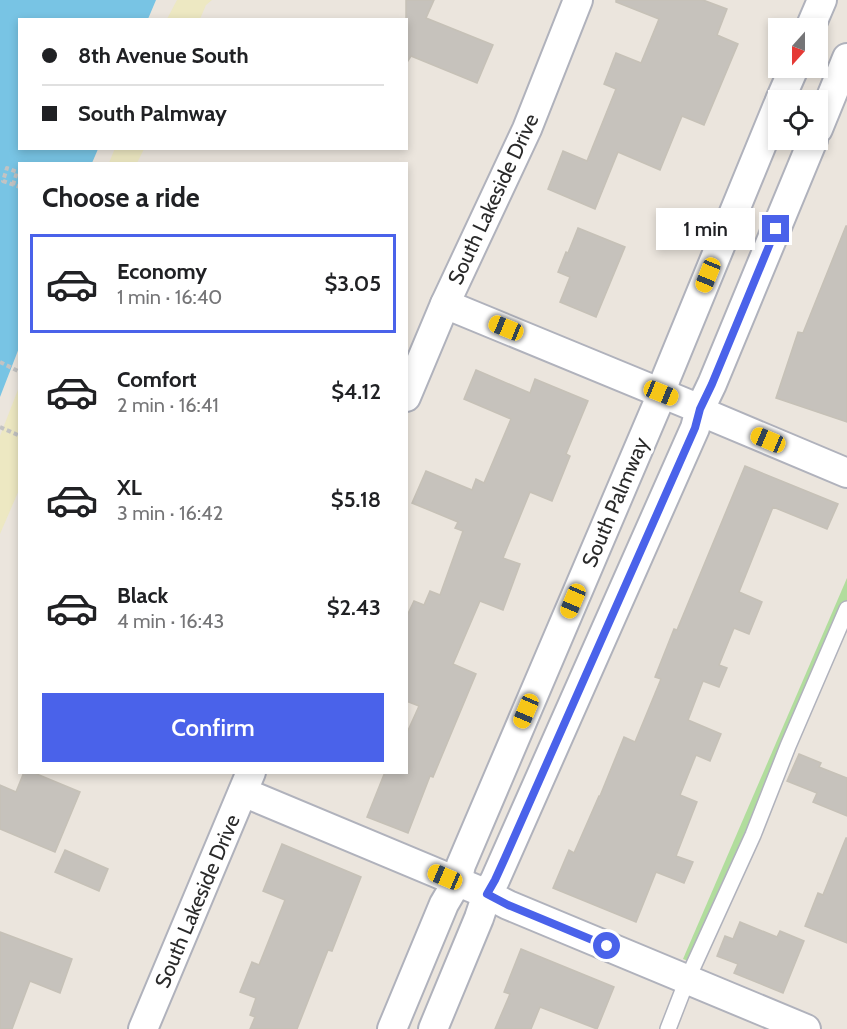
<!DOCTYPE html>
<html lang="en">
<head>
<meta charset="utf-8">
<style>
	:root { --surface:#fff; --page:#f6f6f6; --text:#202124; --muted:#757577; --line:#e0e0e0; --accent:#4a62ea }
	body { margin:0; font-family:Cabin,sans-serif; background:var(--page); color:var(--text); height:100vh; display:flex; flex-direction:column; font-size:22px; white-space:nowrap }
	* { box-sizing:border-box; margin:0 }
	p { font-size:20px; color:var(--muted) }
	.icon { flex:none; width:33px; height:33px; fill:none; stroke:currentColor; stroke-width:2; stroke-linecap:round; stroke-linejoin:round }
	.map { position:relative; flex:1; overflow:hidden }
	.sheet { position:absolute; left:18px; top:162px; width:390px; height:612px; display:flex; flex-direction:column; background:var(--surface); border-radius:0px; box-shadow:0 3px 9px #0003 }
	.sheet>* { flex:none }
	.banner { position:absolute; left:18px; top:18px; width:390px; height:132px; border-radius:0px; box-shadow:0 3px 9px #0003; display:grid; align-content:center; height:132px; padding:0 24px; background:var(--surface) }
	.needle { width:39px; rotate:201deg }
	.fabs { position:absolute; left:768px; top:18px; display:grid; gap:12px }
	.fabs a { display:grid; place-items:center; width:60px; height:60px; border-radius:0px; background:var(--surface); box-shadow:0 3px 9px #0003; font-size:30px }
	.end { position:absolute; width:27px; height:27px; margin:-14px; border:8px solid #4a62ea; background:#fff; box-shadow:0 0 0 3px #fff }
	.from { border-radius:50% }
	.bubble { position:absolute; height:42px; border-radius:0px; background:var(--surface); box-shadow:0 3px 9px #0003; font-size:20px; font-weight:600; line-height:42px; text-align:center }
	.car { position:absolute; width:18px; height:36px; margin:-18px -9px; border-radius:8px; box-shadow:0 0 4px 2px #0007; background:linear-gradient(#f5c518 24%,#345 0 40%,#f5c518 0 76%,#345 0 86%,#f5c518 0) }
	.banner b { display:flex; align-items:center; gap:21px; height:57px; font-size:22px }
	.banner b+b { border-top:2px solid var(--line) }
	.banner i { width:15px; height:15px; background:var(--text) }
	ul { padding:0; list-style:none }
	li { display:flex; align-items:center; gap:18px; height:99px; margin:0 12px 9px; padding:0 12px; border:3px solid transparent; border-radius:0px }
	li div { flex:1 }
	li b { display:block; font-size:22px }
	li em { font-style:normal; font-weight:600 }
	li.current { border-color:var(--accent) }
	li>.icon { width:54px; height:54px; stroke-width:1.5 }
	h2 { padding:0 24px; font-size:27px; line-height:72px }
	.button { display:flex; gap:12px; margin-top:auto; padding:12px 24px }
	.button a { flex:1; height:69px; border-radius:0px; background:var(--accent); color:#fff; font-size:24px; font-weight:600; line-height:69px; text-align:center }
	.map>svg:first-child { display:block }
	.green { fill:#b1dd9d }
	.sand { fill:#ede8c2 }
	.water { fill:#78c4e4 }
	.building { fill:#c6c2bc; stroke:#c6c1b7; stroke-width:1.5 }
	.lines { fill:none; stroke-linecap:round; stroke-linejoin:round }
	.service-casing { stroke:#b0b2bc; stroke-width:18 }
	.minor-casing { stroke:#b0b2bc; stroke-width:32 }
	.path { stroke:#c3c3c3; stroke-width:4; stroke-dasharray:4.5 3; stroke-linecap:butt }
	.service { stroke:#fff; stroke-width:15 }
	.minor { stroke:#fff; stroke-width:28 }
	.route { stroke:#4a62ea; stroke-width:8 }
	.labels { text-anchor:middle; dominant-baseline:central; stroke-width:6; stroke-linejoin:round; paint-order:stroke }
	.street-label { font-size:21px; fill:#2a2a2a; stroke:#fff }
</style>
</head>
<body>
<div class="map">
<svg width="847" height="1029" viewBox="0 0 847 1029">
	<rect width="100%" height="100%" fill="#ebe5dd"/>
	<!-- green -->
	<polygon class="green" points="847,578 847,616 701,966 683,959"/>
	<!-- sand -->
	<g class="sand">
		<polygon points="177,0 212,0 206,5 200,19 167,19"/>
		<polygon points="115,148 144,148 144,149 137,163 109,163"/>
		<polygon points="19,387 19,490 0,534 0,436"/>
	</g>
	<!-- water -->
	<polygon class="water" points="0,0 156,0 148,19 20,20 20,148 98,149 92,163 20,164 19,348 0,397"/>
	<!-- building -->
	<g class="building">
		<polygon points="406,0 434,0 426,18 493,45 477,83 411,56 406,64"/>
		<polygon points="616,0 703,0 727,9 717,35 738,44 704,125 682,116 660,170 618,152 595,209 548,189 563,151 587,161 616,89 604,84 616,53 641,63 659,19 616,2"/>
		<polygon points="846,226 847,226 847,422 776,398 798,332 803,333"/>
		<polygon points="578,228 625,247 596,317 560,302 570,277 558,272 566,252 568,253"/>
		<polygon points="476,370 530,393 535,379 588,401 566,454 570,456 552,501 530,492 503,558 520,564 503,610 480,601 453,664 476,674 433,777 430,776 408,833 367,817 385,772 406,772 406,735 419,706 406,701 406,618 414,601 424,605 430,591 440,595 463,531 455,528 458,522 412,503 426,471 472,490 476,479 484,483 511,419 464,399"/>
		<polygon points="745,466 838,504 827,529 773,507 739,592 762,602 749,634 734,628 719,665 727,668 719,687 703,681 688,720 721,734 710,761 696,755 680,795 697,802 676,856 693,862 684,883 656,872 636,922 553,888 569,850 574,853 599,796 600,796 624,737 635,742 661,679 655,677 674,629 677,630"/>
		<polygon points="799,754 821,763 819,767 847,778 847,816 813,802 817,793 787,781"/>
		<polygon points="24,772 32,772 80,792 55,852 0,829 0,785 16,792"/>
		<polygon points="846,838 847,838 847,943 805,926 818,893 823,895"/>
		<polygon points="282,844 361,877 332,951 328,950 297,1029 250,1029 255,1017 250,1015 256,998 240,992 252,962 259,965 285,900 263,891"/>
		<polygon points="65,850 108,869 99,891 55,872"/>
		<polygon points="740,922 777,937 780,931 804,941 783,993 734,973 738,964 717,956 725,936 733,939"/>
		<polygon points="0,932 72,959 60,993 30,981 12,1029 0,1029"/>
		<polygon points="521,949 614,987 597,1029 540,1007 531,1029 495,1029 510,994 504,992"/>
	</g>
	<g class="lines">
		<!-- service casing -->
		<g class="service-casing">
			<polyline id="service" points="668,1029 687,980 753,835 788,746 847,609"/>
		</g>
		<!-- minor casing -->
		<g class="minor-casing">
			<g id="minor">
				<polyline points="810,28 822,0"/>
				<polyline points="780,100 794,68"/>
				<polyline points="818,129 847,58"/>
				<polyline points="445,304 700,409 709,415 847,473"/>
				<polyline points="406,397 445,304 527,129 578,0"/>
				<polyline points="243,792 487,894 508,905 806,1029"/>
				<polyline points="143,1029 251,772"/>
				<polyline points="392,1029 444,904 457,882 461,865 658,403 666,378 778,105"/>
				<polyline points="433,1029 479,918 487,894 495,880 695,428 700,409 712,384 813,140"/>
			</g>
		</g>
		<!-- path -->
		<g class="path">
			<polyline points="13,185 17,172 7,168 3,181 20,187"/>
			<polyline points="0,362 20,372"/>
			<polyline points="0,427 20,436"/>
		</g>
		<!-- service -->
		<use href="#service" class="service"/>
		<!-- minor -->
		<use href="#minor" class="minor"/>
	</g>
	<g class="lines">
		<!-- route -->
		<polyline class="route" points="607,946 508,905 487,894 495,880 505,858 695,428 700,409 712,384 776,229"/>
	</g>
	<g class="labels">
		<!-- street labels -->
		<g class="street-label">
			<text transform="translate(493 199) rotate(-65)">South Lakeside Drive</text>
			<text transform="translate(615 502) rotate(-67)">South Palmway</text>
			<text transform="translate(197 901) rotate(-67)">South Lakeside Drive</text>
		</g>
	</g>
</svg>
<div class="fabs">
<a><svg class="needle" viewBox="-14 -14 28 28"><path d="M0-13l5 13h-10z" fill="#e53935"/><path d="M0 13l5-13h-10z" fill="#757577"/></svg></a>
<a><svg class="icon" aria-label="locate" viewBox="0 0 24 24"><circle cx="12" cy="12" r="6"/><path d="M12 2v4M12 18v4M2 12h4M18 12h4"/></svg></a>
</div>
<i class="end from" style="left:607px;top:946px"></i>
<i class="end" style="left:776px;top:229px"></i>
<div class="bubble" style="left:656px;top:208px;width:99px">1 min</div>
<i class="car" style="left:708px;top:275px;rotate:202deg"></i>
<i class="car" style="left:506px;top:328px;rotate:292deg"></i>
<i class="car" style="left:661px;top:393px;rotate:112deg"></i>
<i class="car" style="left:768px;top:440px;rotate:293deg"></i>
<i class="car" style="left:573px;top:601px;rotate:203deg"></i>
<i class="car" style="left:526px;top:711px;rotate:203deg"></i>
<i class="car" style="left:445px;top:877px;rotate:293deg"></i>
<div class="banner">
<b><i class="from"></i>8th Avenue South</b>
<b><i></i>South Palmway</b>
</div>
<section class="sheet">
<h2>Choose a ride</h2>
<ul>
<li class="current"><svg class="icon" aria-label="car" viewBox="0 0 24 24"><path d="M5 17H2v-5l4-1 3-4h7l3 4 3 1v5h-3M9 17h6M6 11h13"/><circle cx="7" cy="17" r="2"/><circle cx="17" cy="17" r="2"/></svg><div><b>Economy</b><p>1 min · 16:40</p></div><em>$3.05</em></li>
<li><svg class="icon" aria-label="car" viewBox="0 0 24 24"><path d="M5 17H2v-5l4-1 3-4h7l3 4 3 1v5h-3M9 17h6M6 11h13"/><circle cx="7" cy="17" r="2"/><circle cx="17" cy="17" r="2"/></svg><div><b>Comfort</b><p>2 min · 16:41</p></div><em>$4.12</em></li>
<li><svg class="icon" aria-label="car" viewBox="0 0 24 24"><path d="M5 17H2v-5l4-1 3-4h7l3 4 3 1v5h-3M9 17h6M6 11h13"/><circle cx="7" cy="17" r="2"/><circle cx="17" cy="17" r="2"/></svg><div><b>XL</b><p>3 min · 16:42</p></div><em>$5.18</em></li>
<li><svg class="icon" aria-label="car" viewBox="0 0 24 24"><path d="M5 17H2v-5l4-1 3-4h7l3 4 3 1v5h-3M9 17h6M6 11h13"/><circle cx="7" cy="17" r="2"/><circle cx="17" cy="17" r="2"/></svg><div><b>Black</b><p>4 min · 16:43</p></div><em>$2.43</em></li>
</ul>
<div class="button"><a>Confirm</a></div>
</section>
</div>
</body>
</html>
